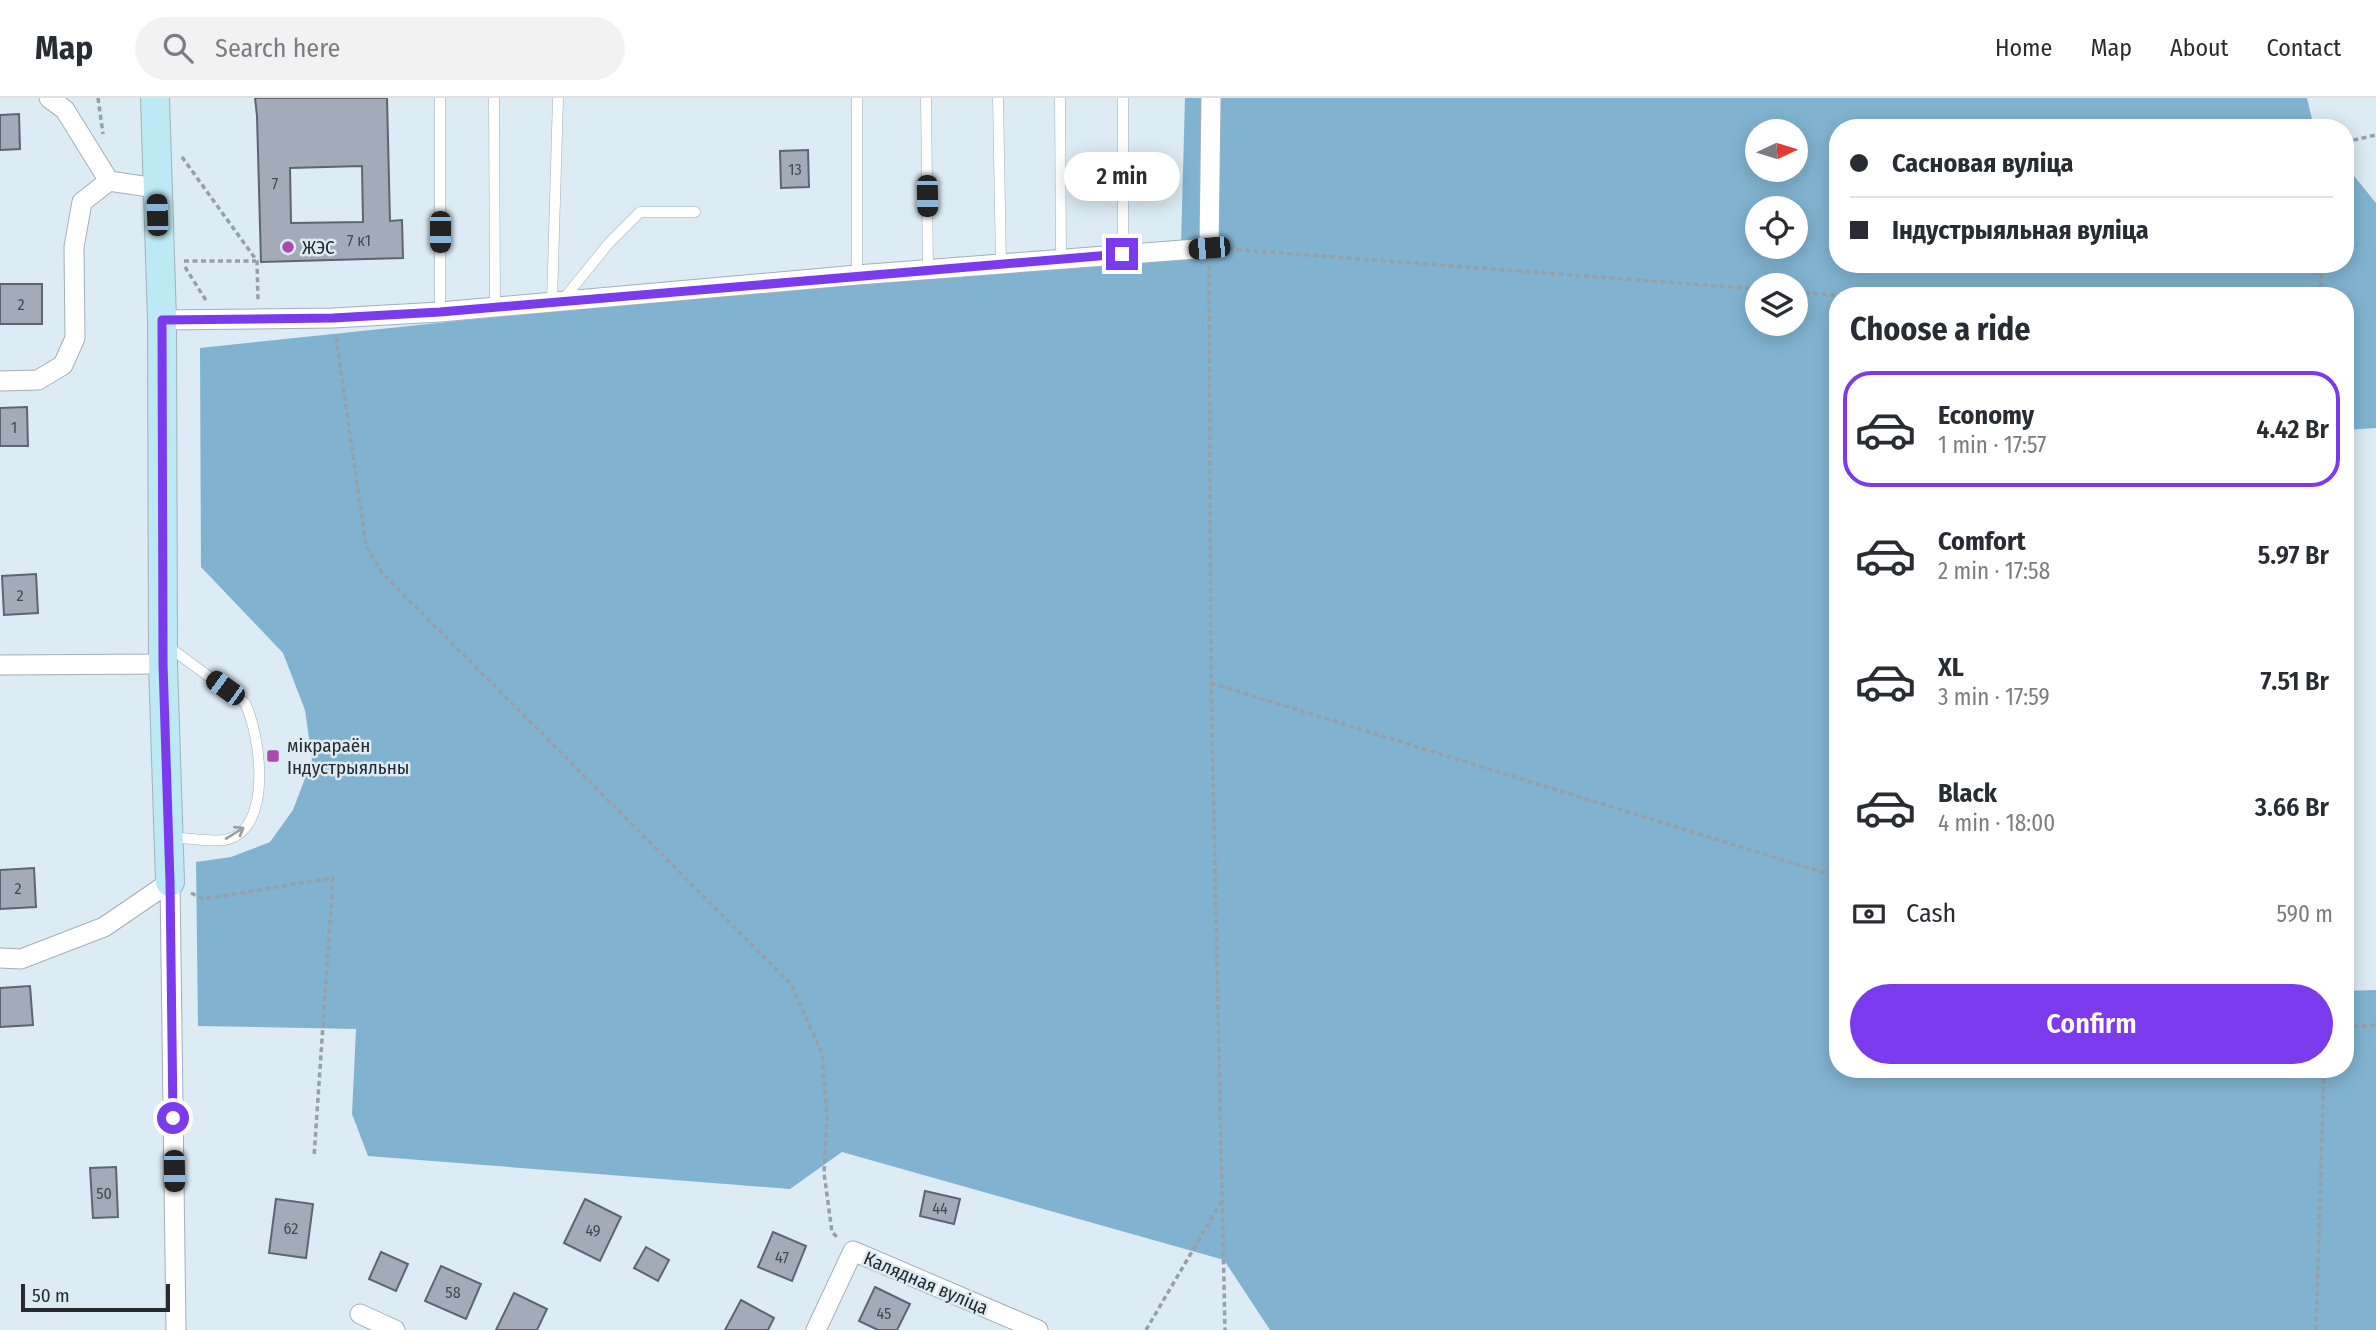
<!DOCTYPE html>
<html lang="en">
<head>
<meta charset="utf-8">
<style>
	:root { --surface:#fff; --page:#f2f2f3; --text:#2b2b33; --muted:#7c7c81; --line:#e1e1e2; --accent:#7c3aed }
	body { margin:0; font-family:"Fira Sans Condensed",sans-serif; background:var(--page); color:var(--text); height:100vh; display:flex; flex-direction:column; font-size:26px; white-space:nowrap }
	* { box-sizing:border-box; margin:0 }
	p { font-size:23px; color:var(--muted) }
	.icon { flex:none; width:38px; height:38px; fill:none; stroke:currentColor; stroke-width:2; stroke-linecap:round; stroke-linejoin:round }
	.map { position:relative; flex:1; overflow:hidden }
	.sheet { position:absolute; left:1829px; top:189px; width:525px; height:791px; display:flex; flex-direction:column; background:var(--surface); border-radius:28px; box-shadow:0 4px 18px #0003 }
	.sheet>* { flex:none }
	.top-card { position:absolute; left:1829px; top:21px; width:525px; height:154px; border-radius:28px; box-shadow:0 4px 18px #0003; display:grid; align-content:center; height:154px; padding:0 21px; background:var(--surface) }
	.needle { width:46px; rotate:86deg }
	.tools { position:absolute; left:1745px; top:21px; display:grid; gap:14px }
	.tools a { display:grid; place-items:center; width:63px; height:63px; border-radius:50%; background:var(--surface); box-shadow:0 4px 18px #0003; font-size:35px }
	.scale { position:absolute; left:21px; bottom:18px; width:149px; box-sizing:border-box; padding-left:7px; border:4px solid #252b2e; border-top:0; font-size:19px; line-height:24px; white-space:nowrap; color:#252b2e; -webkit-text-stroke:5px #dcebf4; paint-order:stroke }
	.end { position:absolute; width:32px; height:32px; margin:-16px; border:9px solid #7c3aed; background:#fff; box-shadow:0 0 0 4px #fff }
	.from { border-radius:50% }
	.bubble { position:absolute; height:49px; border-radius:24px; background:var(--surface); box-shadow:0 4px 18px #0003; font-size:23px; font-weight:600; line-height:49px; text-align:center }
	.car { position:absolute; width:21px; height:42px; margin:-21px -10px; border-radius:9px; box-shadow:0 0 5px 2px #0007; background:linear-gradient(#222 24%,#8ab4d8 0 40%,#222 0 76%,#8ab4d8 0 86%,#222 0) }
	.top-card b { display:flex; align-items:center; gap:24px; height:66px; font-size:26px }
	.top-card b+b { border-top:2px solid var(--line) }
	.top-card i { width:18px; height:18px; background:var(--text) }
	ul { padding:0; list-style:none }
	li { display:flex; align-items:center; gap:21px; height:116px; margin:0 14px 10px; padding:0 7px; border:4px solid transparent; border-radius:28px }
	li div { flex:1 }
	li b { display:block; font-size:26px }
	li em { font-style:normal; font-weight:600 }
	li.selected { border-color:var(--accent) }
	li>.icon { width:63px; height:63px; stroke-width:1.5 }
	h2 { padding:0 21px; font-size:32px; line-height:84px }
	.pay { display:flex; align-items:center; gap:18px; height:77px; padding:0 21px; font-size:26px }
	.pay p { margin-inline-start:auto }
	.cta { display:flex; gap:14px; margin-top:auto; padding:14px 21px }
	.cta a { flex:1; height:80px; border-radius:42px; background:var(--accent); color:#fff; font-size:28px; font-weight:600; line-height:80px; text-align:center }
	header { display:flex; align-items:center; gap:42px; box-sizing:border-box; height:98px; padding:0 35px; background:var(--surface); border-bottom:2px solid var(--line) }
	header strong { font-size:33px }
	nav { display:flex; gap:38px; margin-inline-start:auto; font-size:24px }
	.search { width:490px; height:63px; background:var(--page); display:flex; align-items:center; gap:18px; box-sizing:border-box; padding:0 24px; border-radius:38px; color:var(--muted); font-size:26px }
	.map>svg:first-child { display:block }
	.forest { fill:#81b3d0; fill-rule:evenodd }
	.building { fill:#a2abb7; stroke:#5c6570; stroke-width:2; fill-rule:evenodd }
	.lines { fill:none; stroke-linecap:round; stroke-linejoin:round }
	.lane-casing { stroke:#a2b0b8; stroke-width:11 }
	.street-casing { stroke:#a2b0b8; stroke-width:21 }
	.secondary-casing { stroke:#a2b0b8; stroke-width:30 }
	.path { stroke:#95a0a7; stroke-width:3.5; stroke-dasharray:5 3.5; stroke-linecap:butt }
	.lane { stroke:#fff; stroke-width:10 }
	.street { stroke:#fff; stroke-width:19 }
	.secondary { stroke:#bce9f3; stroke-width:28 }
	.oneway { stroke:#9da0a1 }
	.route { stroke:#7c3aed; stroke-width:9 }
	.poi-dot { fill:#ab49b0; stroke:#dcebf4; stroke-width:2.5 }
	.labels { text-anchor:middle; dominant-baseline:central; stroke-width:5; stroke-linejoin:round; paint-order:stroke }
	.number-label { font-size:16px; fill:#444b50 }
	.poi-label { font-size:19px; fill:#252b2e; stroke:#dcebf4; text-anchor:start }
	.street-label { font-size:19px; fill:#252b2e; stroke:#dcebf4 }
</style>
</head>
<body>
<header>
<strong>Map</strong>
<div class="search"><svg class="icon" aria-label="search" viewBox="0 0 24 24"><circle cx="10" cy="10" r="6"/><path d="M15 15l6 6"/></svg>Search here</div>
<nav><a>Home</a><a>Map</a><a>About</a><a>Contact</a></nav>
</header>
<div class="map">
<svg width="2376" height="1232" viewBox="0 0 2376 1232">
	<rect width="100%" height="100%" fill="#dcebf4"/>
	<!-- forest -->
	<path class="forest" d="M1185 0H2307L2314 30H1838V166H2345V67L2376 105V330L2345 332V198H1838V971H2345V893L2376 892V1232H1270L1224 1162 842 1054 790 1091 368 1058 352 1016 356 931 198 928 196 764 231 759 270 744 293 712 312 662 305 612 283 555 201 469 200 250 1181 147ZM1757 33H1796V72H1757ZM1757 110H1796V149H1757ZM1757 187H1796V226H1757Z"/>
	<!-- building -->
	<g class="building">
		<path d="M255 0H387L390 123 402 122 403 160 261 164 257 18ZM362 68 363 124 291 125 290 70Z"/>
		<polygon points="19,16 20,51 0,52 0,17"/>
		<polygon points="808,52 809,89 781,90 780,53"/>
		<rect x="0" y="186" width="42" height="40"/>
		<polygon points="27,309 28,348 0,348 0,310"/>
		<polygon points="36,476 38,515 4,517 2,478"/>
		<polygon points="34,770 36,809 0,811 0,772"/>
		<polygon points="30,888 33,927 0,929 0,890"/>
		<polygon points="116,1069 118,1119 93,1120 90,1070"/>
		<polygon points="925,1093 960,1101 954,1126 920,1118"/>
		<polygon points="276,1101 313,1106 306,1160 269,1155"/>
		<polygon points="585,1101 621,1119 600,1163 564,1145"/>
		<polygon points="773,1134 806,1148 792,1183 758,1169"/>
		<polygon points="646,1149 669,1162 658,1183 634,1170"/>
		<polygon points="381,1154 408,1166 396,1193 369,1181"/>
		<polygon points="441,1168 481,1186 466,1221 425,1203"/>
		<polygon points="875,1189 910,1206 897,1232 878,1232 859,1223"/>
		<polygon points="514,1195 547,1211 537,1232 496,1232"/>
		<polygon points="741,1202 774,1220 768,1232 725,1232"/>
	</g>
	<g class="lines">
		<!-- lane casing -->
		<g class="lane-casing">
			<g id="lane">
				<polyline points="494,0 495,209"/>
				<polyline points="926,0 928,172"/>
				<polyline points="998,0 1001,166"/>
				<polyline points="1060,0 1061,161"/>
				<polyline points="1123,156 1123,0"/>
				<polyline points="857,177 857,0"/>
				<polyline points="562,203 609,145 640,114 695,114"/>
				<polyline points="552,204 558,0"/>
				<polyline points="440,214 440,0"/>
				<path d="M166 547 245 605C260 636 275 733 224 742 208 744 186 740 169 739"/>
			</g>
		</g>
		<!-- street casing -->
		<g class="street-casing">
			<g id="street">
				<polyline points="109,83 156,90"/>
				<polyline points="162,222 333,220 440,214 857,177 1209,150 1211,0"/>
				<polyline points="0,283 38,282 63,267 75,240 74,149 82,104 109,83 65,12 49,0"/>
				<polyline points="0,567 163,566"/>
				<polyline points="170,784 176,1232"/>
				<polyline points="0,860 21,861 104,829 170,784"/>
				<polyline points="360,1216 395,1232"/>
				<polyline points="816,1232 853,1153 1038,1232"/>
			</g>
		</g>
		<!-- secondary casing -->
		<g class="secondary-casing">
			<polyline id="secondary" points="155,0 162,222 163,566 170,784"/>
		</g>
		<!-- path -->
		<g class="path">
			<polyline points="98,0 103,36"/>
			<polyline points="2345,44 2376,37"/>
			<polyline points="182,59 257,163 258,202"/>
			<polyline points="1228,151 1757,191"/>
			<polyline points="184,163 256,163"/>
			<polyline points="1209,167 1211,585 1225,1232"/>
			<polyline points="185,169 207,204"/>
			<polyline points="1796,194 1845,198"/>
			<polyline points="2320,198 2322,166"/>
			<polyline points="336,239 366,448 383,476 791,886 822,955 827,1019 824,1075 832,1134 839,1141"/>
			<polyline points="1211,585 1838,779"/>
			<polyline points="191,795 203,801 333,780 314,1059"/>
			<polyline points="2345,929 2376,927"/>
			<polyline points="1146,1232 1221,1104"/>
			<polyline points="2316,1232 2324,971"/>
		</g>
		<!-- lane -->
		<use href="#lane" class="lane"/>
		<!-- street -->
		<use href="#street" class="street"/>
		<!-- secondary -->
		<use href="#secondary" class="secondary"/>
	</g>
	<!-- one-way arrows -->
	<defs><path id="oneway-shaft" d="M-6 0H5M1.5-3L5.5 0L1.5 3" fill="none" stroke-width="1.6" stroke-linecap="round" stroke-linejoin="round" transform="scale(1.75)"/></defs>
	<use class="oneway" href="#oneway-shaft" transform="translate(235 735) rotate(-32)"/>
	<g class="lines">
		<!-- route -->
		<polyline class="route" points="173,1020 170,784 163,566 162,222 333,220 440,214 1122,156"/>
	</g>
	<!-- markers -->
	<g class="poi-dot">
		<circle cx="288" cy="149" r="7"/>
		<rect x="266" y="651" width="14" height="14" rx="3.5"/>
	</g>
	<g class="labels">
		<!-- number labels -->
		<g class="number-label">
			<text x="795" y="71">13</text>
			<text x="275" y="85">7</text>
			<text x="359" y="142">7 к1</text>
			<text x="21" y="206">2</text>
			<text x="14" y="329">1</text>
			<text x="20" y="497">2</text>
			<text x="18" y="790">2</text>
			<text x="104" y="1095">50</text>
			<text x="940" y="1110">44</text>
			<text x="291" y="1130">62</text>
			<text x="593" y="1132">49</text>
			<text x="782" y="1159">47</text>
			<text x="453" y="1194">58</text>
			<text x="884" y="1215">45</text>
		</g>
		<!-- poi labels -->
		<g class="poi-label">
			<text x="302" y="149">ЖЭС</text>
			<text x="287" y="647">мікрараён<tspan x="287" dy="22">Індустрыяльны</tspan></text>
		</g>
		<!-- street labels -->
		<g class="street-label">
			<text transform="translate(926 1185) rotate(23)">Калядная вуліца</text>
		</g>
	</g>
</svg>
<div class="tools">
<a><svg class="needle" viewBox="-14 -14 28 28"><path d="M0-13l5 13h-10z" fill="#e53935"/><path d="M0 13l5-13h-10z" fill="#7c7c81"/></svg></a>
<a><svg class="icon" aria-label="locate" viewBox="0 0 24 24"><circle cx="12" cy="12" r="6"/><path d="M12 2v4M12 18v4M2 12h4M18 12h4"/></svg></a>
<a><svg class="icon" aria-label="layers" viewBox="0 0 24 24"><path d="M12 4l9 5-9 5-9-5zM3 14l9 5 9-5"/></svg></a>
</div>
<div class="scale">50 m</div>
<i class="end from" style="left:173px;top:1020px"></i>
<i class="end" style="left:1122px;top:156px"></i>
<div class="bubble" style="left:1064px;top:54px;width:116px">2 min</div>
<i class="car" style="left:927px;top:98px;rotate:179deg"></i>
<i class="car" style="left:157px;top:117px;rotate:358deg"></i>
<i class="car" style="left:440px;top:134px;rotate:180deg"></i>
<i class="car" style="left:1209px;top:150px;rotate:265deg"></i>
<i class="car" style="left:225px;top:590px;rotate:306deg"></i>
<i class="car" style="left:174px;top:1073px;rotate:179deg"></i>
<div class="top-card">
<b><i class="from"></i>Сасновая вуліца</b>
<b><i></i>Індустрыяльная вуліца</b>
</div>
<section class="sheet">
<h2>Choose a ride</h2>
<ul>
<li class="selected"><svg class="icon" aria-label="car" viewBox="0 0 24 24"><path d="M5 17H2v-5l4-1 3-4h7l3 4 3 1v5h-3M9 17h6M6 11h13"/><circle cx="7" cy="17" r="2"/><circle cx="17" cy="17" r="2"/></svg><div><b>Economy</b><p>1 min · 17:57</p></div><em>4.42 Br</em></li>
<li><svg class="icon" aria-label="car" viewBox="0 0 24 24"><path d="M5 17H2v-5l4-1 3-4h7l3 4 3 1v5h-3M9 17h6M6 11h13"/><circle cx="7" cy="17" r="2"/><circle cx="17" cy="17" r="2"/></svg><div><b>Comfort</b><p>2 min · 17:58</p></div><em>5.97 Br</em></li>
<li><svg class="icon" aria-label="car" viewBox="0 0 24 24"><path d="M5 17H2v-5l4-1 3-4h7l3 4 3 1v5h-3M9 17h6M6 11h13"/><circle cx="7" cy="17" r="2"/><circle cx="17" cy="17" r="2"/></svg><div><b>XL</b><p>3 min · 17:59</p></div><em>7.51 Br</em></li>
<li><svg class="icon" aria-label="car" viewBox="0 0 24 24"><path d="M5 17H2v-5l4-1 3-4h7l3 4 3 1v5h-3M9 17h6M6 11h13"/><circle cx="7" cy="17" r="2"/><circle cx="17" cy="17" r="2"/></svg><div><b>Black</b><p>4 min · 18:00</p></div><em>3.66 Br</em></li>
</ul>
<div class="pay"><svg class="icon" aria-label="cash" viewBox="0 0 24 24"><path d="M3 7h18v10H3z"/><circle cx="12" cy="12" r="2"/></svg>Cash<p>590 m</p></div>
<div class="cta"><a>Confirm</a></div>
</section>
</div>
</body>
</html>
